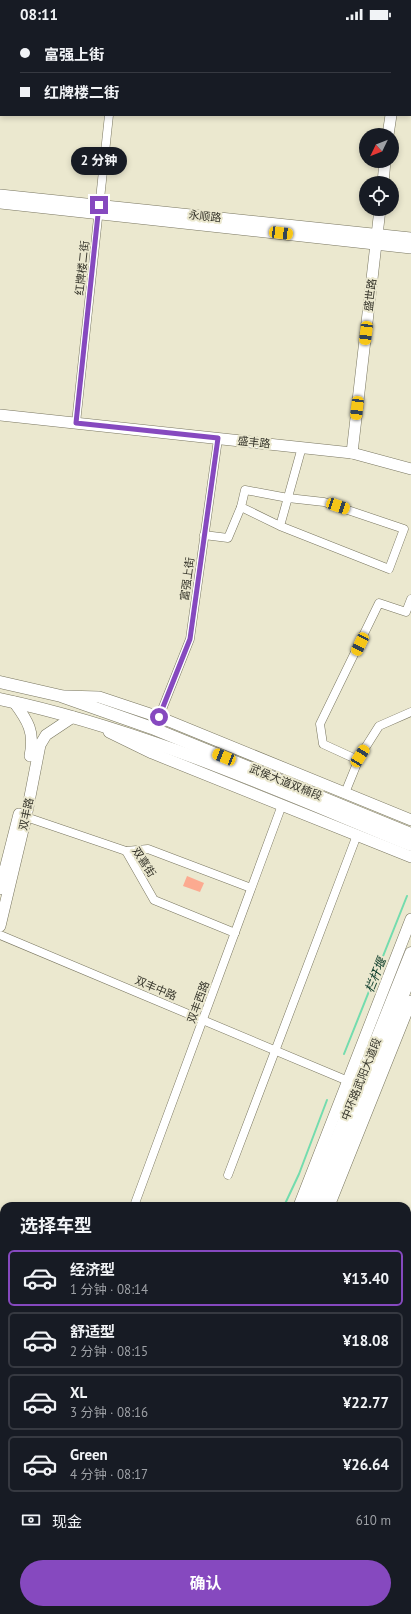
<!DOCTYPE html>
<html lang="zh">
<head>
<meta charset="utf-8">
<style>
	:root { --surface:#171b24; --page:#20242c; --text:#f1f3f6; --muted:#9ea1a6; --line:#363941; --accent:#8649bf }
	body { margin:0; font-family:"PT Sans","Noto Sans SC",sans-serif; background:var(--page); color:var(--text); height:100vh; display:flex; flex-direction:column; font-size:15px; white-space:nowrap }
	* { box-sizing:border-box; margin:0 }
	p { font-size:13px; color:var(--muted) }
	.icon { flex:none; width:22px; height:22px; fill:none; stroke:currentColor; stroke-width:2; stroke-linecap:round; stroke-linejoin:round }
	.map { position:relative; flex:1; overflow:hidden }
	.details { position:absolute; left:0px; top:1174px; width:411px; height:412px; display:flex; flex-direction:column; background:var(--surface); border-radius:12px 12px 0 0; box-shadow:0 2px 6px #0003 }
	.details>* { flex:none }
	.top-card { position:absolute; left:0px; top:0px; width:411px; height:88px; box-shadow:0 2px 6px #0003; display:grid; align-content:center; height:88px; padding:0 20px; background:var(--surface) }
	.needle { width:26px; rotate:227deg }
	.controls { position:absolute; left:359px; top:100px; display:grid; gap:8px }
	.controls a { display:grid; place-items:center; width:40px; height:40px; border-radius:50%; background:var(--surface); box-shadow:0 2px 6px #0003; font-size:20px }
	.end { position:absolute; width:18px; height:18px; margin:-9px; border:5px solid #8649bf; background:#fff; box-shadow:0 0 0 2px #fff }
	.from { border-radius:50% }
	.bubble { position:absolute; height:28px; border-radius:14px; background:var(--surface); box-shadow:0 2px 6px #0003; font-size:13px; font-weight:700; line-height:28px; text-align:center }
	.car { position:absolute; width:12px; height:24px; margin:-12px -6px; border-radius:5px; box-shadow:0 0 3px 1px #0007; background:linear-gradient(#f5c518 24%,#345 0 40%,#f5c518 0 76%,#345 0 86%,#f5c518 0) }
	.top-card b { display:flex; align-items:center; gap:14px; height:38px; font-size:15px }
	.top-card b+b { border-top:1px solid var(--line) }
	.top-card i { width:10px; height:10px; background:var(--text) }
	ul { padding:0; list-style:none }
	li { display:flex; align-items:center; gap:12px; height:56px; margin:0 8px 6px; padding:0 12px; border:2px solid var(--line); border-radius:6px }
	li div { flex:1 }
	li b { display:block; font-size:15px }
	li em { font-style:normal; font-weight:700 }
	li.current { border-color:var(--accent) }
	li>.icon { width:36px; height:36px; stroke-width:1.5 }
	h2 { padding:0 20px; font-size:18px; line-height:48px }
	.pay { display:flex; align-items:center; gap:10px; height:44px; padding:0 20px; font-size:15px }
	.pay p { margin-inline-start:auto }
	.action { display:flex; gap:8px; margin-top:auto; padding:8px 20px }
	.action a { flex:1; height:46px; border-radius:24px; background:var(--accent); color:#fff; font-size:16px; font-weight:700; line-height:46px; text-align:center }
	.status { display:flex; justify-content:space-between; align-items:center; height:28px; padding:0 20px; background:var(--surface); direction:ltr }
	.status svg { height:11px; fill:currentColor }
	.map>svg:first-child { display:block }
	.green { fill:#fcaa90 }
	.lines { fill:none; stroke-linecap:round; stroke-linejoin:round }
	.stream { stroke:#73dcae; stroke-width:2 }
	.street-casing { stroke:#797660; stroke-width:9 }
	.secondary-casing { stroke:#797660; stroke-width:12 }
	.primary-casing { stroke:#797660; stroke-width:13 }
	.street { stroke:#fff; stroke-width:8 }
	.secondary { stroke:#fff; stroke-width:11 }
	.primary { stroke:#fff; stroke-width:12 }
	.route { stroke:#8649bf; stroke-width:5 }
	.labels { text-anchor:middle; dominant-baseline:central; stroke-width:4; stroke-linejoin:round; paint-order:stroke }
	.street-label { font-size:11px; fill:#36352b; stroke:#ebe8cf }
	.water-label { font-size:12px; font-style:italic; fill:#0d3c2a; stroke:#ebe8cf }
</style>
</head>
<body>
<div class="status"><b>08:11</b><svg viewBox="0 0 49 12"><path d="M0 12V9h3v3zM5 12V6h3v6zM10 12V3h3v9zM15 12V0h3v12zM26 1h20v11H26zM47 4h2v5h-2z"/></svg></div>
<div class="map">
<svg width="411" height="1586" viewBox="0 0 411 1586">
	<rect width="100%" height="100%" fill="#ebe8cf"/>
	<!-- green -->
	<polygon class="green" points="187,848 204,855 200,864 183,858"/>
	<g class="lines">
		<!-- stream -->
		<g class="stream">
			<polyline points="344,1026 407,868"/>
			<polyline points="284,1178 299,1146 327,1072"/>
			<polyline points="122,1586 124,1582"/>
		</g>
		<!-- street casing -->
		<g class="street-casing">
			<g id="street">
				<polyline points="110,0 118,1"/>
				<polyline points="410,37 411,37"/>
				<polyline points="76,395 109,87"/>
				<polyline points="280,498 241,479 245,462 288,470 324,474 404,501 389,541 280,498 302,419"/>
				<polyline points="204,507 228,510 241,479"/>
				<polyline points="159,689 190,611 218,411"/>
				<polyline points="358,732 323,716 320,696 379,575 406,584 411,571"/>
				<polyline points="345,765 360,728 379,698 411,684"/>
				<polyline points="26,789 126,823 154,872 235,905"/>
				<polyline points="126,823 148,821 251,860"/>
				<polyline points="0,907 348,1053"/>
				<polyline points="228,1147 357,807"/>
				<polyline points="134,1178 282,777"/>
				<polyline points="0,1217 4,1220"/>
			</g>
		</g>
		<!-- secondary casing -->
		<g class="secondary-casing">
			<g id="secondary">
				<polyline points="400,1 400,0"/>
				<polyline points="388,107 391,87"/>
				<polyline points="383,155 385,133"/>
				<polyline points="0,167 411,210"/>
				<polyline points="0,175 411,220"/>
				<polyline points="0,387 352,425 411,441"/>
				<polyline points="352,425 380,181"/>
				<polyline points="65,668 99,669 159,689 411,792"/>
				<path d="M14 674C28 693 35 704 30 728"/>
				<polyline points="109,704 152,725 411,829"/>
				<polyline points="0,861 19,786"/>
				<polyline points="0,898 26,789 40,717 46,707 73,689"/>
				<polyline points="299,1178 411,891"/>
				<polyline points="329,1178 411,973"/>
			</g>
		</g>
		<!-- primary casing -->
		<g class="primary-casing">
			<g id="primary">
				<polyline points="0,654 61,668 152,700 411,806"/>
				<path d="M0 671C143 701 276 762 411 817"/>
				<polyline points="310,1178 411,925"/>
				<polyline points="319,1178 411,947"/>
				<polyline points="147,1586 149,1582"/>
				<polyline points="159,1586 161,1582"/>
			</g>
		</g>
		<!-- street -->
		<use href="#street" class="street"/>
		<!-- secondary -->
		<use href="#secondary" class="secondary"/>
		<!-- primary -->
		<use href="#primary" class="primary"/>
	</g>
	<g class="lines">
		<!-- route -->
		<polyline class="route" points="99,177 76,395 218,410 190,611 159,689"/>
	</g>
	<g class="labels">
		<!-- street labels -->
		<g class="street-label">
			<text transform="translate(205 188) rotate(6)">永顺路</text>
			<text transform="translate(82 240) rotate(-84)">红牌楼二街</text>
			<text transform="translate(370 267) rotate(-83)">盛世路</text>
			<text transform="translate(254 414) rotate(6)">盛丰路</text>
			<text transform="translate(187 551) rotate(-82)">富强上街</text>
			<text transform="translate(286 754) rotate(22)">武侯大道双楠段</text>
			<text transform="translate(26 786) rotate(-78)">双丰路</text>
			<text transform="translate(144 834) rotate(57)">双喜街</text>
			<text transform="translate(156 960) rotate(23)">双丰中路</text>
			<text transform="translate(198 974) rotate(-70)">双丰西路</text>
			<text transform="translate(361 1051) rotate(-68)">中环路武阳大道段</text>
		</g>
		<!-- water labels -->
		<g class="water-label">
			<text transform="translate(375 947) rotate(-68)">栏杆堰</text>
		</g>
	</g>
</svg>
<div class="controls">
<a><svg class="needle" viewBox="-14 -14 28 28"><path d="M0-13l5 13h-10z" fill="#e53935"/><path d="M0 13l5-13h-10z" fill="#9ea1a6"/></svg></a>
<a><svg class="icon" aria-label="locate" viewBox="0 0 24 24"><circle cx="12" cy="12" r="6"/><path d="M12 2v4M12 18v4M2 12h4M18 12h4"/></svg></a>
</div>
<i class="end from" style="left:159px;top:689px"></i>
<i class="end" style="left:99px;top:177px"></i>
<div class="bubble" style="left:71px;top:119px;width:56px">2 分钟</div>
<i class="car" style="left:281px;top:205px;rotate:97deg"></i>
<i class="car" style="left:366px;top:305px;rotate:187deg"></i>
<i class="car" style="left:357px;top:380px;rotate:187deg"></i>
<i class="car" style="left:338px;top:478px;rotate:109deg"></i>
<i class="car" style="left:360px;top:616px;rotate:206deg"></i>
<i class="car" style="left:360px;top:728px;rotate:32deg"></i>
<i class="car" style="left:224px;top:729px;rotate:292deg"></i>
<div class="top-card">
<b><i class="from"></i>富强上街</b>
<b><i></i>红牌楼二街</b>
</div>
<section class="details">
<h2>选择车型</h2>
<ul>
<li class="current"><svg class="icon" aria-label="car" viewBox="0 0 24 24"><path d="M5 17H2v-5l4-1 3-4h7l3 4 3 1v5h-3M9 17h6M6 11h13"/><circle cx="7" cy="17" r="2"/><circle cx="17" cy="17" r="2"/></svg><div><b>经济型</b><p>1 分钟 · 08:14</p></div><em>¥13.40</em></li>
<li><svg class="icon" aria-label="car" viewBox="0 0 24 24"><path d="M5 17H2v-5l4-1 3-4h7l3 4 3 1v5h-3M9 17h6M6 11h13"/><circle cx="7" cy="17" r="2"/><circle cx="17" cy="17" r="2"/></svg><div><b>舒适型</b><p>2 分钟 · 08:15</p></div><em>¥18.08</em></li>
<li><svg class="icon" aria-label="car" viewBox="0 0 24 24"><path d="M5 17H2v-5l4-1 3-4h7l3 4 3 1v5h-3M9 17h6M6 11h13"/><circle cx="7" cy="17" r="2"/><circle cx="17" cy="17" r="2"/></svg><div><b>XL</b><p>3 分钟 · 08:16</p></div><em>¥22.77</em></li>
<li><svg class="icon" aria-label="car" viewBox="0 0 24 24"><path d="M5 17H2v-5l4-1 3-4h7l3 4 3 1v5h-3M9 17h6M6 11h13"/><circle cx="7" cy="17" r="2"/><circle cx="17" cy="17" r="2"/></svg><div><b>Green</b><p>4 分钟 · 08:17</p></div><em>¥26.64</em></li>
</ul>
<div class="pay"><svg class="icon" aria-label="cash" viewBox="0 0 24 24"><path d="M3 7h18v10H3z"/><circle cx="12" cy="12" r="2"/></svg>现金<p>610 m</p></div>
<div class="action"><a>确认</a></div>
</section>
</div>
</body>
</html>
